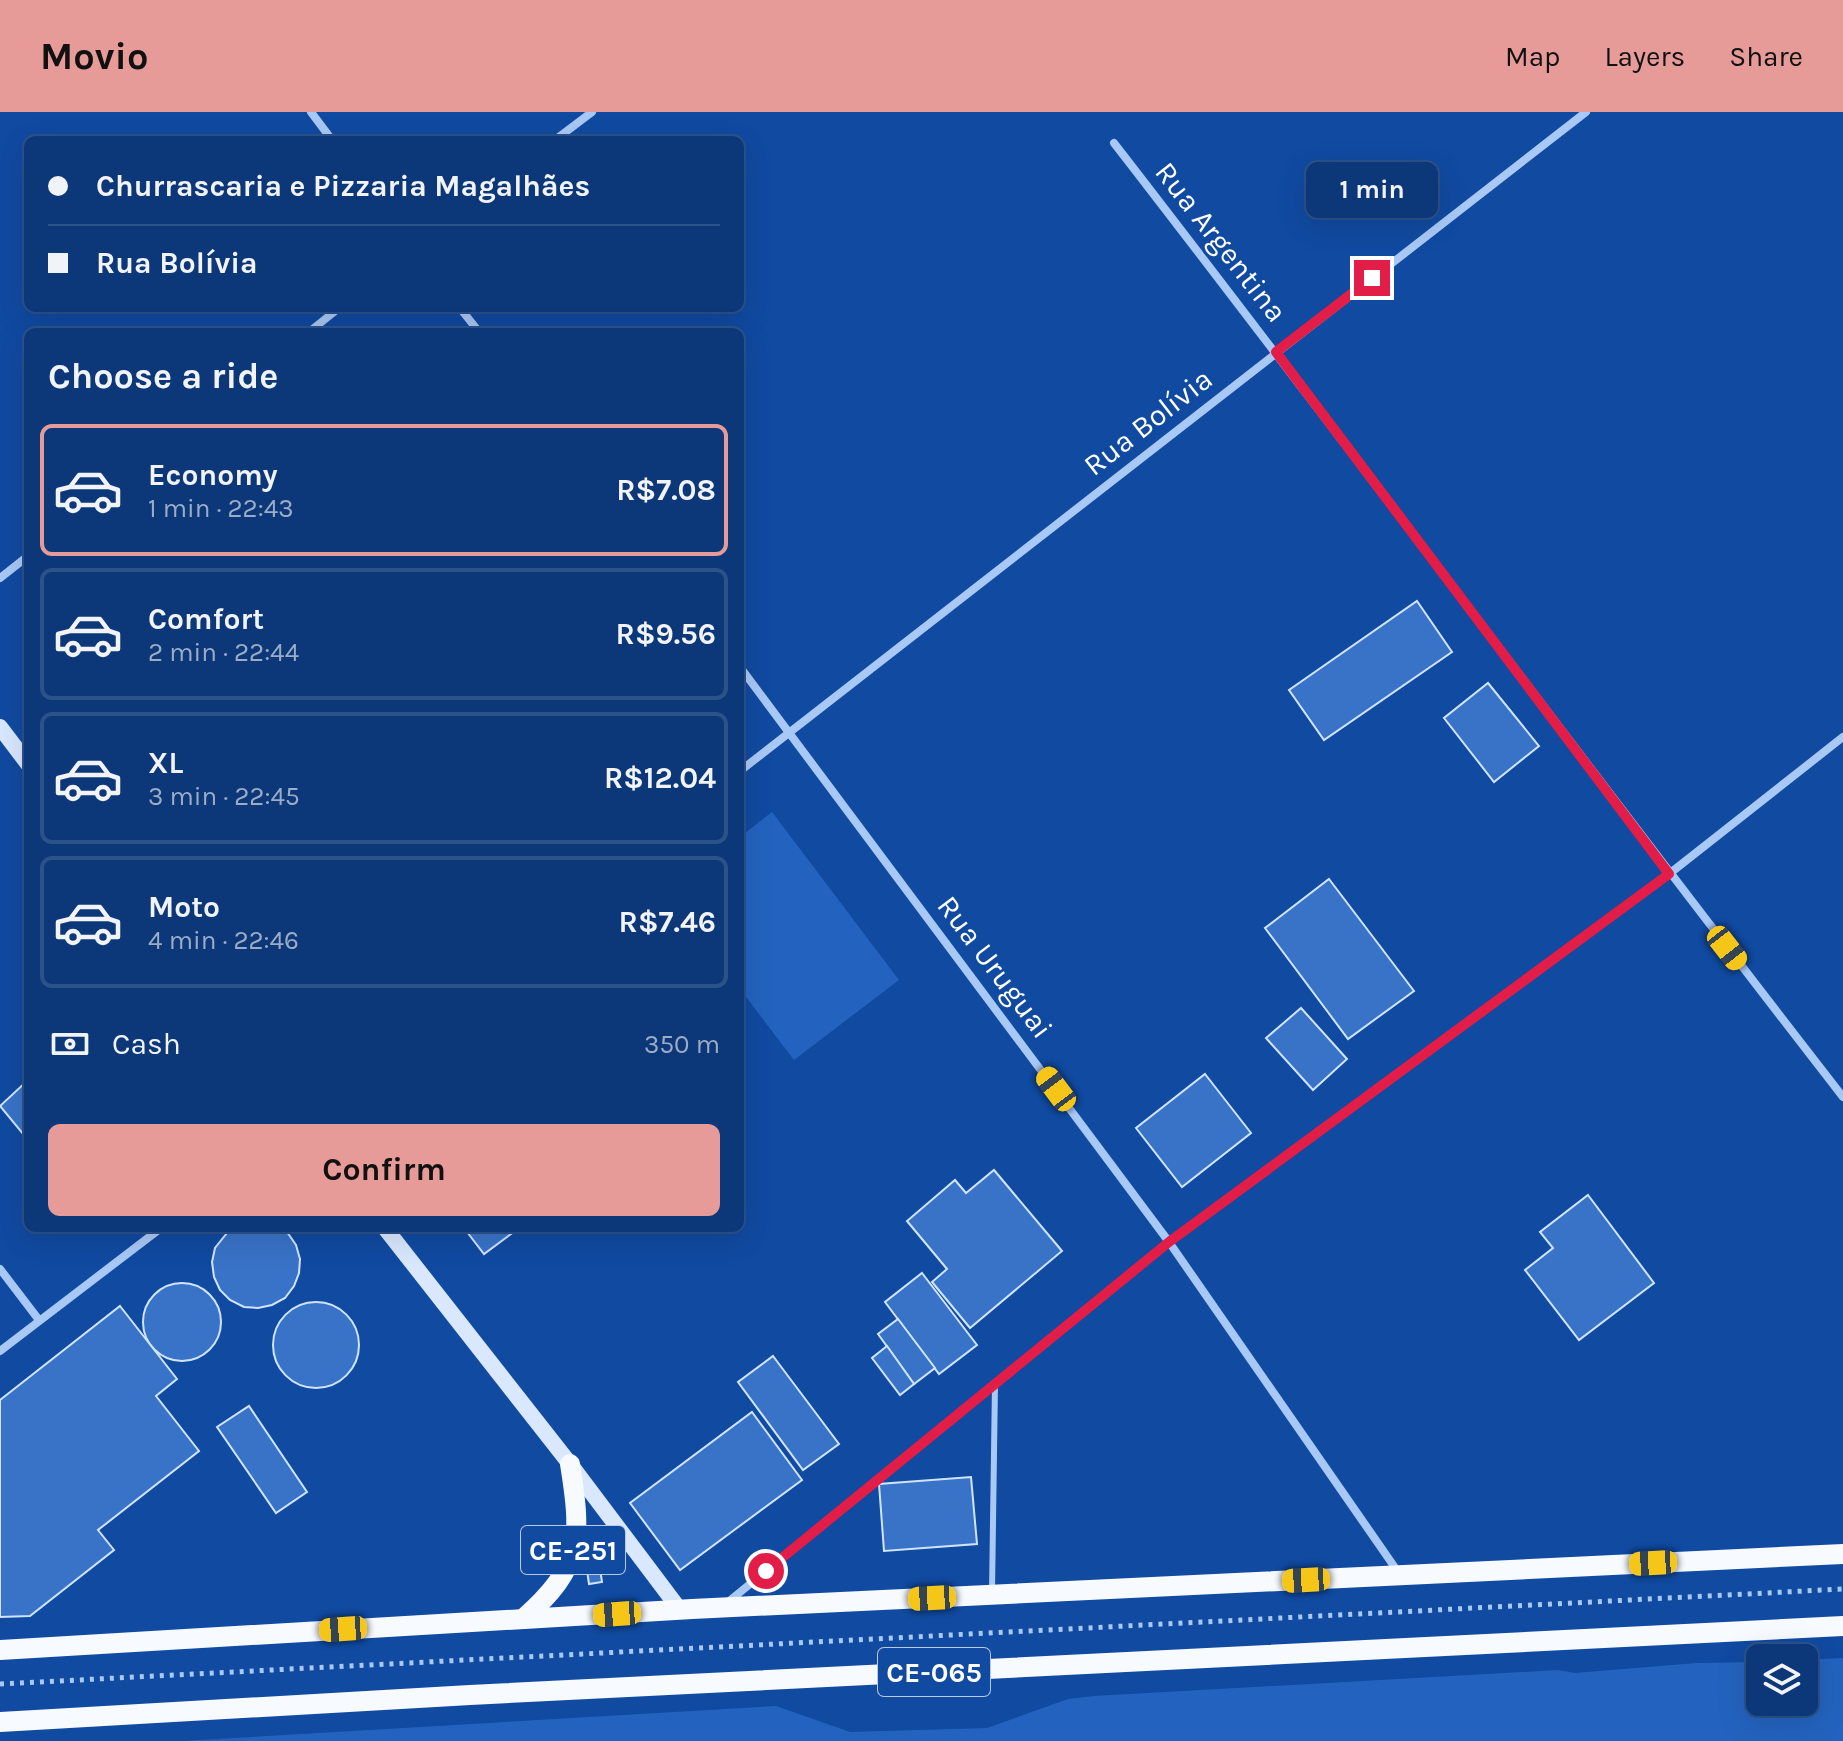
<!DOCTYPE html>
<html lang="en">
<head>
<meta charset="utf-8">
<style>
	:root { --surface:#0c3879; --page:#1a4380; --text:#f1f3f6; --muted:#9aacc6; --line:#2c528a; --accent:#e69b98 }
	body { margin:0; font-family:Karla,sans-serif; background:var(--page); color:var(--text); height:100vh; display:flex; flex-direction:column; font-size:30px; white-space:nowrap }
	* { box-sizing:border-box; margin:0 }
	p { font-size:26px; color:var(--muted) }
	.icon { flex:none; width:44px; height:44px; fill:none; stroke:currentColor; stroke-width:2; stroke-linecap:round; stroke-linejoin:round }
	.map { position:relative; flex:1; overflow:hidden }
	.panel { position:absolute; left:24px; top:216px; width:720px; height:904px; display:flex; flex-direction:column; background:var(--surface); border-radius:12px; box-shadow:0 8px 32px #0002,0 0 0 2px var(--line) }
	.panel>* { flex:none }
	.guide { position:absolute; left:24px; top:24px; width:720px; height:176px; border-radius:12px; box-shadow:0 8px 32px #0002,0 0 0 2px var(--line); display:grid; align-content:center; height:176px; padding:0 24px; background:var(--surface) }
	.controls { position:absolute; left:1746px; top:1532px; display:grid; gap:16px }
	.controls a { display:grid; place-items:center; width:72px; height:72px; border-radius:12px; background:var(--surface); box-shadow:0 8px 32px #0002,0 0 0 2px var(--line); font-size:40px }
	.end { position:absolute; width:36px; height:36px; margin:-18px; border:10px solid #e11d48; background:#fff; box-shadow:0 0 0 4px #fff }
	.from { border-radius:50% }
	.bubble { position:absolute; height:56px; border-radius:12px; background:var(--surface); box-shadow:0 8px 32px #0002,0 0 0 2px var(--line); font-size:26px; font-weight:700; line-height:56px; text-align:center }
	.car { position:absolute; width:24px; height:48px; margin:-24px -12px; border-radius:10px; box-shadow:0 0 6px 2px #0007; background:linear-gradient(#f5c518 24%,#345 0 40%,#f5c518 0 76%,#345 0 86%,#f5c518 0) }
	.guide b { display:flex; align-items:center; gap:28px; height:76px; font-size:30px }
	.guide b+b { border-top:2px solid var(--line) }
	.guide i { width:20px; height:20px; background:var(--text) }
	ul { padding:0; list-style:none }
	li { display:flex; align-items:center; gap:24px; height:132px; margin:0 16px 12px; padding:0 8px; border:4px solid var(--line); border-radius:12px }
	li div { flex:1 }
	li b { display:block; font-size:30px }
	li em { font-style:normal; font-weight:700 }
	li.current { border-color:var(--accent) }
	li>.icon { width:72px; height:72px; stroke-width:1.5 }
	h2 { padding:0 24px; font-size:36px; line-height:96px }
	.pay { display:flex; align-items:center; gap:20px; height:88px; padding:0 24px; font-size:30px }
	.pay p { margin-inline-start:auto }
	.cta { display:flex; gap:16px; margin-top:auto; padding:16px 24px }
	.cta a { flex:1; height:92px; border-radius:12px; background:var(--accent); color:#111; font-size:32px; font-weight:700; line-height:92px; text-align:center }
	header { display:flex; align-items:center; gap:48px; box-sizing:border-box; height:112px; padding:0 40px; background:var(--accent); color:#111 }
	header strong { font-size:38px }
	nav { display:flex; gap:44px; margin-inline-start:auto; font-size:28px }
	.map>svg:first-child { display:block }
	.green { fill:#2363bf }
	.building { fill:#3973c8; stroke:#d1e4fe; stroke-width:2 }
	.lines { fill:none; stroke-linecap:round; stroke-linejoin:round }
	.path { stroke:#a8c8f6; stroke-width:5; stroke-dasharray:4 6; stroke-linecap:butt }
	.service { stroke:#a8c8f6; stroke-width:6 }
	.minor { stroke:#a8c8f6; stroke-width:8 }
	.secondary { stroke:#d9e8fe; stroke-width:16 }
	.primary { stroke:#f7faff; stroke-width:20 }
	.route { stroke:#e11d48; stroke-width:10 }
	.labels { text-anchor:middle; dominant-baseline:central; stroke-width:6; stroke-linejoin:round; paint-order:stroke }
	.shield { fill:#104aa1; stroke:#b7c9e3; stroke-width:2 }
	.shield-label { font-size:28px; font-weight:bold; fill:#fff }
	.street-label { font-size:30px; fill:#fff; stroke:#104aa1 }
</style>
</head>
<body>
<header>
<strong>Movio</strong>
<nav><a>Map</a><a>Layers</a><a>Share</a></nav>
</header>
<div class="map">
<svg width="1843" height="1629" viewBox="0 0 1843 1629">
	<rect width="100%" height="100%" fill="#104aa1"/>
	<!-- green -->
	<g class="green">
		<polygon points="772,700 899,868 794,948 740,877 740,725"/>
		<polygon points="1843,1546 1843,1629 183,1629 776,1594 850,1620 987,1616 1068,1587 1094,1584 1558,1558 1575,1561 1696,1551 1760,1550 1760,1590 1804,1590 1804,1548"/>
	</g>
	<!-- building -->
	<g class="building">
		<polygon points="1417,489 1452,540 1324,628 1289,578"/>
		<polygon points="1488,571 1539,634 1494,670 1444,606"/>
		<polygon points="1329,767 1414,879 1348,927 1265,816"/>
		<polygon points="1301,896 1347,947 1313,978 1266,926"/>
		<polygon points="1205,962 1251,1021 1182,1075 1136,1016"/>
		<polygon points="28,968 28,1028 0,994"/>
		<polygon points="994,1058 1062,1139 970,1216 932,1170 947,1157 907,1109 955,1068 966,1081"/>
		<polygon points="1588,1083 1654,1171 1579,1228 1525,1158 1553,1136 1540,1120"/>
		<polygon points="231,1116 280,1116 287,1120 296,1133 300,1147 299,1161 294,1174 285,1186 272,1193 258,1196 244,1195 230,1188 220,1178 214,1165 212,1150 215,1136"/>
		<polygon points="464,1116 519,1116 484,1142"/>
		<polygon points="922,1161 977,1233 939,1262 885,1190"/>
		<circle cx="182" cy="1210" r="39"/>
		<circle cx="316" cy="1233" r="43"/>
		<polygon points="120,1194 177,1267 156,1284 199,1339 98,1418 114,1438 30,1504 0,1505 0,1288"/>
		<polygon points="898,1207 935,1256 914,1272 878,1222"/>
		<polygon points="887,1234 914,1272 900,1283 872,1246"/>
		<polygon points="773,1244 839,1332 803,1358 738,1270"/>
		<polygon points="249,1294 307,1380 276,1401 217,1315"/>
		<polygon points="752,1300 802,1368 680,1458 630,1391"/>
		<polygon points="971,1365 977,1432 884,1439 879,1372"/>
		<polygon points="598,1443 602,1470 589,1472 585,1445"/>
	</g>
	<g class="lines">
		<!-- path -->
		<polyline class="path" points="0,1572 1843,1477"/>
		<!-- service -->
		<polyline class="service" points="992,1480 995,1272"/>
		<!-- minor -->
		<g class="minor">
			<polyline points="311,0 332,28"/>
			<polyline points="555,28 592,0"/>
			<path d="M1114 31C1359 347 1597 669 1843 985"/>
			<polyline points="460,196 479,220"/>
			<polyline points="309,220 339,196"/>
			<polyline points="0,466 28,444"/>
			<polyline points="740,555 1169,1130 1398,1460"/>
			<polyline points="740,659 1586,0"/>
			<polyline points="0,1157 39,1208"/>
			<polyline points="0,1239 161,1116"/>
			<polyline points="728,1490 1169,1130 1669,762 1843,625"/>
		</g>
		<!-- secondary -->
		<g class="secondary">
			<polyline points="0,615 28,652"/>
			<polyline points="385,1116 570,1352 680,1498"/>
		</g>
		<!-- primary -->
		<g class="primary">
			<path d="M523 1507C582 1455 582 1427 570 1352"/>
			<polyline points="0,1538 692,1497 1843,1442"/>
			<polyline points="0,1610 470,1583 1843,1514"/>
		</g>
	</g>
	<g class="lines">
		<!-- route -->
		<polyline class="route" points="766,1459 1169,1130 1669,762 1276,240 1372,166"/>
	</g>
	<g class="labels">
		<!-- shield labels -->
		<g class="shield">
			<rect x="521" y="1414" width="104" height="48" rx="6"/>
			<rect x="878" y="1536" width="112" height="48" rx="6"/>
		</g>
		<g class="shield-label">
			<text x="573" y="1438">CE-251</text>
			<text x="934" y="1560">CE-065</text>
		</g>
		<!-- street labels -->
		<g class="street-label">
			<text transform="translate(1221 130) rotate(52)">Rua Argentina</text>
			<text transform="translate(1148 310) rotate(-38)">Rua Bolívia</text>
			<text transform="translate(995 855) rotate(53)">Rua Uruguai</text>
		</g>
	</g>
</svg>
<div class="controls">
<a><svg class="icon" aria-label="layers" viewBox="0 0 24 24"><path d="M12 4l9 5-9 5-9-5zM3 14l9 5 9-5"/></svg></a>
</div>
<i class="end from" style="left:766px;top:1459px"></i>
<i class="end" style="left:1372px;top:166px"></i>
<div class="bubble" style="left:1306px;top:50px;width:132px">1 min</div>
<i class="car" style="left:1727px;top:836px;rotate:142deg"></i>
<i class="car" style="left:1056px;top:977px;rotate:323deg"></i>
<i class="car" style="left:1653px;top:1451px;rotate:267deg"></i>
<i class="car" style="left:1306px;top:1468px;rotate:267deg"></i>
<i class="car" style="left:932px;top:1486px;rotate:267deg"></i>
<i class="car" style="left:617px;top:1502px;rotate:266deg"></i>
<i class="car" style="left:343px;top:1517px;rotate:266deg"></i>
<div class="guide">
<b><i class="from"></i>Churrascaria e Pizzaria Magalhães</b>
<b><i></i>Rua Bolívia</b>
</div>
<section class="panel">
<h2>Choose a ride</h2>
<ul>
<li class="current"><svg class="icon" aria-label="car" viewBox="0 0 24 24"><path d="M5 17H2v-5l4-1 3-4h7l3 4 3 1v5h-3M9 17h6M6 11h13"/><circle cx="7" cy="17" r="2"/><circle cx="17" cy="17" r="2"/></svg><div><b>Economy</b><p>1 min · 22:43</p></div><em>R$7.08</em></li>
<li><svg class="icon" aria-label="car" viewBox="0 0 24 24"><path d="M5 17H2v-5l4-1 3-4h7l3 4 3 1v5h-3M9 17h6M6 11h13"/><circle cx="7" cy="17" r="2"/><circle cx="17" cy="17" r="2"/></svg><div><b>Comfort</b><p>2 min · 22:44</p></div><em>R$9.56</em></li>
<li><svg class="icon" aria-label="car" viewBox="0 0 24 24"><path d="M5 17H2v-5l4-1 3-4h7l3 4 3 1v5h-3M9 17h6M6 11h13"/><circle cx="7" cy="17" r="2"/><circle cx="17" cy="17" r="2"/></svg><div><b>XL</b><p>3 min · 22:45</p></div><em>R$12.04</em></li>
<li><svg class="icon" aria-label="car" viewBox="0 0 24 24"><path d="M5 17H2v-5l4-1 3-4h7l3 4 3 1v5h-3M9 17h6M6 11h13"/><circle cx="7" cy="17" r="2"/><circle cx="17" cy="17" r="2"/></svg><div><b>Moto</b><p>4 min · 22:46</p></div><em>R$7.46</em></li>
</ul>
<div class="pay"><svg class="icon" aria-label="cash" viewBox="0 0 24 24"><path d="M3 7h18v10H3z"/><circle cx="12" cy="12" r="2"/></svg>Cash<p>350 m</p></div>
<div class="cta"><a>Confirm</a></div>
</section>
</div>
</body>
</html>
